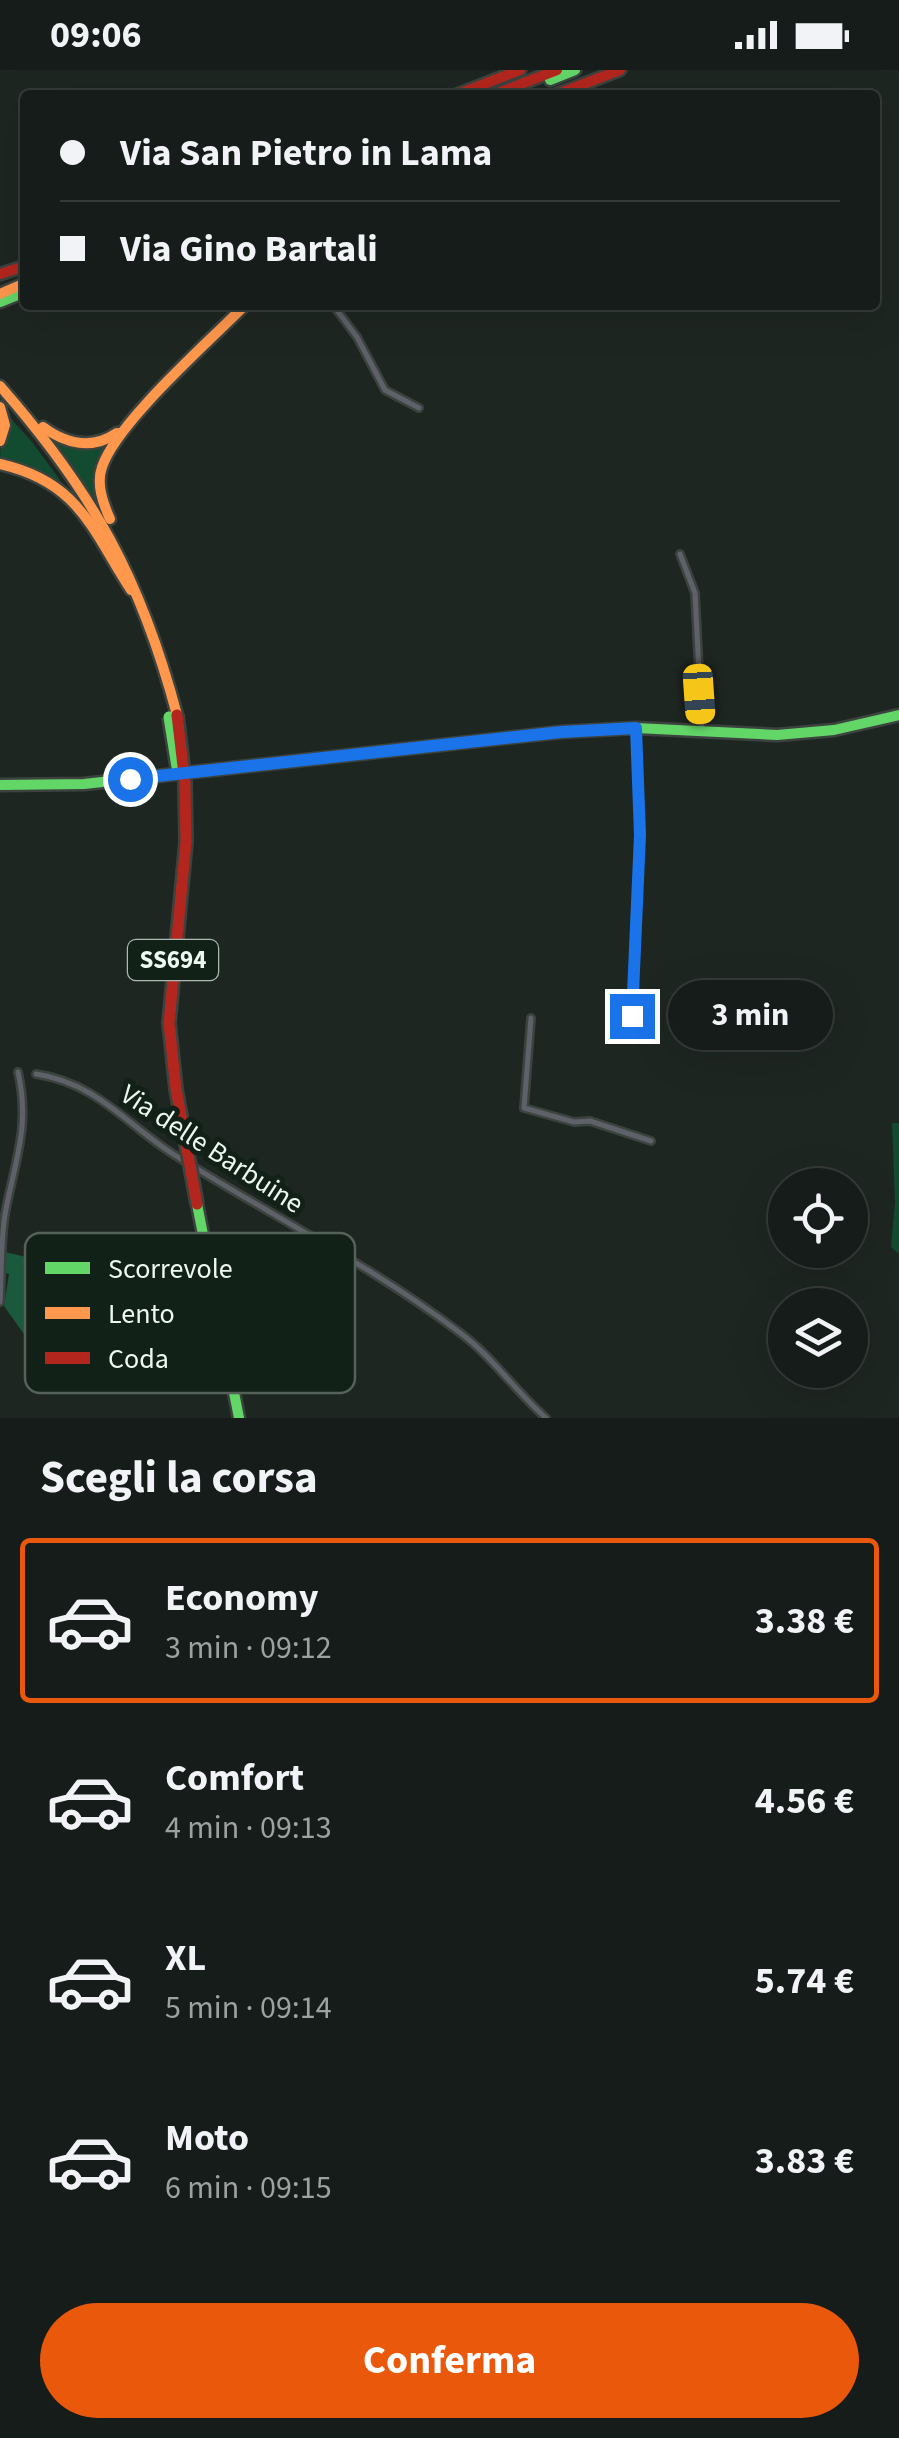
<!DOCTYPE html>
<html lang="it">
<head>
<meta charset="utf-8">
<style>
	:root { --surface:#161c1a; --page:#1f2523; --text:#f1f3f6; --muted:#9ea1a2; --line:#353a39; --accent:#ea580c }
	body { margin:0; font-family:"Source Sans 3",sans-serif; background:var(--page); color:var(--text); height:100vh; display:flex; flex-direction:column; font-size:38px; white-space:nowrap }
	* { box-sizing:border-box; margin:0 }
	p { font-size:32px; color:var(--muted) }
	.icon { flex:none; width:55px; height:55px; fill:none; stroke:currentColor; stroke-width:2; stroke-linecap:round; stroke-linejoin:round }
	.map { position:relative; height:1348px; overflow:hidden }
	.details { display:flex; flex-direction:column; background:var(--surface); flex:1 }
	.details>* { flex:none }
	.top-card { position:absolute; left:20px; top:20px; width:860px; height:220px; border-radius:10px; box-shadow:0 10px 40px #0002,0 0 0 2px var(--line); display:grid; align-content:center; height:220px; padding:0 40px; background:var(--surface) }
	.controls { position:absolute; left:768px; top:1098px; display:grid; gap:20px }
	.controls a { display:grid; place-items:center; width:100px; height:100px; border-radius:50%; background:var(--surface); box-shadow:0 10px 40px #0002,0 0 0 2px var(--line); font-size:50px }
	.end { position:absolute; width:45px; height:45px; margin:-22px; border:12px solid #1a73e8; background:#fff; box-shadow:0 0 0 5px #fff }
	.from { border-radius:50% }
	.bubble { position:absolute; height:70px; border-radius:35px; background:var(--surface); box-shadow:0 10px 40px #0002,0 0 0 2px var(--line); font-size:32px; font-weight:700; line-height:70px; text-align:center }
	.car { position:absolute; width:30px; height:60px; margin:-30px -15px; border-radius:12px; box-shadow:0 0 8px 2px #0007; background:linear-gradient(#f5c518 24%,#345 0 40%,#f5c518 0 76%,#345 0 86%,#f5c518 0) }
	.top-card b { display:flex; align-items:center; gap:35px; height:95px; font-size:38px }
	.top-card b+b { border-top:2px solid var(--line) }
	.top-card i { width:25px; height:25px; background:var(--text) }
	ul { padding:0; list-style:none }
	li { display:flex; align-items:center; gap:30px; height:165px; margin:0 20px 15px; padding:0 20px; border:5px solid transparent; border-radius:10px }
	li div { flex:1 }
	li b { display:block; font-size:38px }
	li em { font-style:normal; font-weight:700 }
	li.selected { border-color:var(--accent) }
	li>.icon { width:90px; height:90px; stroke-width:1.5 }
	h2 { padding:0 40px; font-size:45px; line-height:120px }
	.action { display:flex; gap:20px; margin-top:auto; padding:20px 40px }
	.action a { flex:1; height:115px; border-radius:60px; background:var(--accent); color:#fff; font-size:40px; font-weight:700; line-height:115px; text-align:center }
	.status { display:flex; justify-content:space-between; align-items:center; height:70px; padding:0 50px; background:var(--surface); direction:ltr }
	.status svg { height:28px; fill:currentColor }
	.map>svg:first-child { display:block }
	.green { fill:#134b31 }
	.forest { fill:#1a593b }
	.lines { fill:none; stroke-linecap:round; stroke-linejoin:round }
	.street-casing { stroke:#3c433f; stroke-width:10 }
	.fast-casing { stroke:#3c433f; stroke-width:15 }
	.slow-casing { stroke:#3c433f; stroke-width:15 }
	.jam-casing { stroke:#3c433f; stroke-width:15 }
	.street { stroke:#5f6168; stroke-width:5 }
	.fast { stroke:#63d668; stroke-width:10 }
	.slow { stroke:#ff974d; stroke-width:10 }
	.jam { stroke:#b3261e; stroke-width:10 }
	.fast-bridge-casing { stroke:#3c433f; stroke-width:16; stroke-linecap:butt }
	.jam-bridge-casing { stroke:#3c433f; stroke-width:16; stroke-linecap:butt }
	.fast-bridge { stroke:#63d668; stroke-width:11 }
	.jam-bridge { stroke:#b3261e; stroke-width:11 }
	.route { stroke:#1a73e8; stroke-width:12 }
	.labels { text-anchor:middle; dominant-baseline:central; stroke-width:10; stroke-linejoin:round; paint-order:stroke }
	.shield { fill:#122118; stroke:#acb8b1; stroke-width:2.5 }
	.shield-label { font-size:25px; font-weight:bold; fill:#eef8f2 }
	.street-label { font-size:28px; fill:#eef8f2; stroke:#122118 }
	.key { fill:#122118; stroke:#546259; stroke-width:2.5 }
	.key-label { font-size:28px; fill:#eef8f2 }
</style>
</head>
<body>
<div class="status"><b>09:06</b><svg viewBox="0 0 49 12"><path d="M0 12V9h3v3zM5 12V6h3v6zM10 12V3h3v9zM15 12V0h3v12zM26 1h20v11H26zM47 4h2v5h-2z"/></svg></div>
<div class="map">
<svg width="899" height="1348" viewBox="0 0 899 1348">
	<rect width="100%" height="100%" fill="#1e2622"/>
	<!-- green -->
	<g class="green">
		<path d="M5 342 32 372 68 421 0 390C0 373 5 360 5 342Z"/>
		<path d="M52 369C72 382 89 382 110 373L100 436Z"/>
		<polygon points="892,1053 899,1053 899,1184 891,1177 895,1132"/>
	</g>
	<!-- forest -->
	<polygon class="forest" points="5,1182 68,1197 59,1275 26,1267 4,1236 9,1204 5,1203"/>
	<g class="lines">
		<!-- street casing -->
		<g class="street-casing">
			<g id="street">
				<polyline points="333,235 357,267 385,320 419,338"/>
				<polyline points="680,484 695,523 702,662"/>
				<polyline points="632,946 640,765 636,658"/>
				<polyline points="531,948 524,1038 574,1052 590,1051 651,1071"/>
				<path d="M36 1004C96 1013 125 1053 173 1084 268 1144 369 1194 459 1262 492 1286 515 1321 546 1348"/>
				<path d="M0 1232C2 1202 0 1169 6 1139 16 1088 30 1055 18 1002"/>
			</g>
		</g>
		<!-- fast casing -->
		<g class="fast-casing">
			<g id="fast">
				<polyline points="550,10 575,0"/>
				<polyline points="0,232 25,222"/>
				<polyline points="0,715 84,714 561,662 636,658 777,665 834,660 899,645"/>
				<polyline points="197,1134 239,1348"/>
			</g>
		</g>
		<!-- slow casing -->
		<g class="slow-casing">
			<g id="slow">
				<polyline points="0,224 25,213"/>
				<path d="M0 316C93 422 141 509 177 645"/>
				<polyline points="0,337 5,355 0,371"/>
				<path d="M43 357C66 374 92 380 117 363"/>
				<path d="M0 394C79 412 91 458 131 520"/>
				<path d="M110 449C103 433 96 414 102 397 117 352 209 272 245 235"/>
			</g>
		</g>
		<!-- jam casing -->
		<g class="jam-casing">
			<g id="jam">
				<polyline points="456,25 520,0"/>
				<polyline points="493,25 557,0"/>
				<polyline points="555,25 620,0"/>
				<polyline points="0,204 25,196"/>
			</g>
		</g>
		<!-- street -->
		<use href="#street" class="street"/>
		<!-- fast -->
		<use href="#fast" class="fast"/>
		<!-- slow -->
		<use href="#slow" class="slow"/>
		<!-- jam -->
		<use href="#jam" class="jam"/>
		<!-- fast-bridge casing -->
		<g class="fast-bridge-casing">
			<polyline id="fast-bridge" points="169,647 177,697"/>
		</g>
		<!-- jam-bridge casing -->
		<g class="jam-bridge-casing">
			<polyline id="jam-bridge" points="177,645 185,713 186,772 169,953 176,1019 197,1134"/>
		</g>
		<!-- fast-bridge -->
		<use href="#fast-bridge" class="fast-bridge"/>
		<!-- jam-bridge -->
		<use href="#jam-bridge" class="jam-bridge"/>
	</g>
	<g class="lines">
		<!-- route -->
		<polyline class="route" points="130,709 561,662 636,658 640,765 632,946"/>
	</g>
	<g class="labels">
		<!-- shield labels -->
		<rect class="shield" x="128" y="870" width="90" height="40" rx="8"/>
		<g class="shield-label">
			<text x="173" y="890">SS694</text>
		</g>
		<!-- street labels -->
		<g class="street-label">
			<text transform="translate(212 1079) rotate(33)">Via delle Barbuine</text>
		</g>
	</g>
	<!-- legend -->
	<rect x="25" y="1163" width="330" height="160" rx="15" class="key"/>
	<rect x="45" y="1192" width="45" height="12" fill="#63d668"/>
	<rect x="45" y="1237" width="45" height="12" fill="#ff974d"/>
	<rect x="45" y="1282" width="45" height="12" fill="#b3261e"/>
	<g class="key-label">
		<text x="108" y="1208">Scorrevole</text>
		<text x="108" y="1253">Lento</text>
		<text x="108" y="1298">Coda</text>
	</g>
</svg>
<div class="controls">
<a><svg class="icon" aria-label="locate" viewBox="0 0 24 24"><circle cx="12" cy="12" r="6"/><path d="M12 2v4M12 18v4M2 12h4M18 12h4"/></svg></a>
<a><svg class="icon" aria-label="layers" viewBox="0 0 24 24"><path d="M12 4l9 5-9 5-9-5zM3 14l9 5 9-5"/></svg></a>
</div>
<i class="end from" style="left:130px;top:709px"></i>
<i class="end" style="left:632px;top:946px"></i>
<div class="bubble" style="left:668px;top:910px;width:165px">3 min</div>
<i class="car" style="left:699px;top:624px;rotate:176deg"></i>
<div class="top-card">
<b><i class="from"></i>Via San Pietro in Lama</b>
<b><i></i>Via Gino Bartali</b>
</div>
</div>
<section class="details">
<h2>Scegli la corsa</h2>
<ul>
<li class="selected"><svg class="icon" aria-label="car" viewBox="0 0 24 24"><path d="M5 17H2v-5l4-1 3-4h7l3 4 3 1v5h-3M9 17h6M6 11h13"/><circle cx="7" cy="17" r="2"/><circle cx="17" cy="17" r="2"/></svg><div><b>Economy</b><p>3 min · 09:12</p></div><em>3.38 €</em></li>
<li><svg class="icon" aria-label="car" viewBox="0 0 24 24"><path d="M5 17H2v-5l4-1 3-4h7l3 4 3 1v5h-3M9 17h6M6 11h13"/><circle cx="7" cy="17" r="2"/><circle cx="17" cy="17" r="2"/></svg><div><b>Comfort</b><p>4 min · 09:13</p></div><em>4.56 €</em></li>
<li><svg class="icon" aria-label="car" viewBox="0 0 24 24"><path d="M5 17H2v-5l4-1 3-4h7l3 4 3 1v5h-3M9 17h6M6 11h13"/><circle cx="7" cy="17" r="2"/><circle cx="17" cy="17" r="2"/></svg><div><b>XL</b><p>5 min · 09:14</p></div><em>5.74 €</em></li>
<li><svg class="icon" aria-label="car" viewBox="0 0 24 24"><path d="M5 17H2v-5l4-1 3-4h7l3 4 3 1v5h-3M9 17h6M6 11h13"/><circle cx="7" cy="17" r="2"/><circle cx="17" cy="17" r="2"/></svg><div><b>Moto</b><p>6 min · 09:15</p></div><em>3.83 €</em></li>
</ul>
<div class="action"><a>Conferma</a></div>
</section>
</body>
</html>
